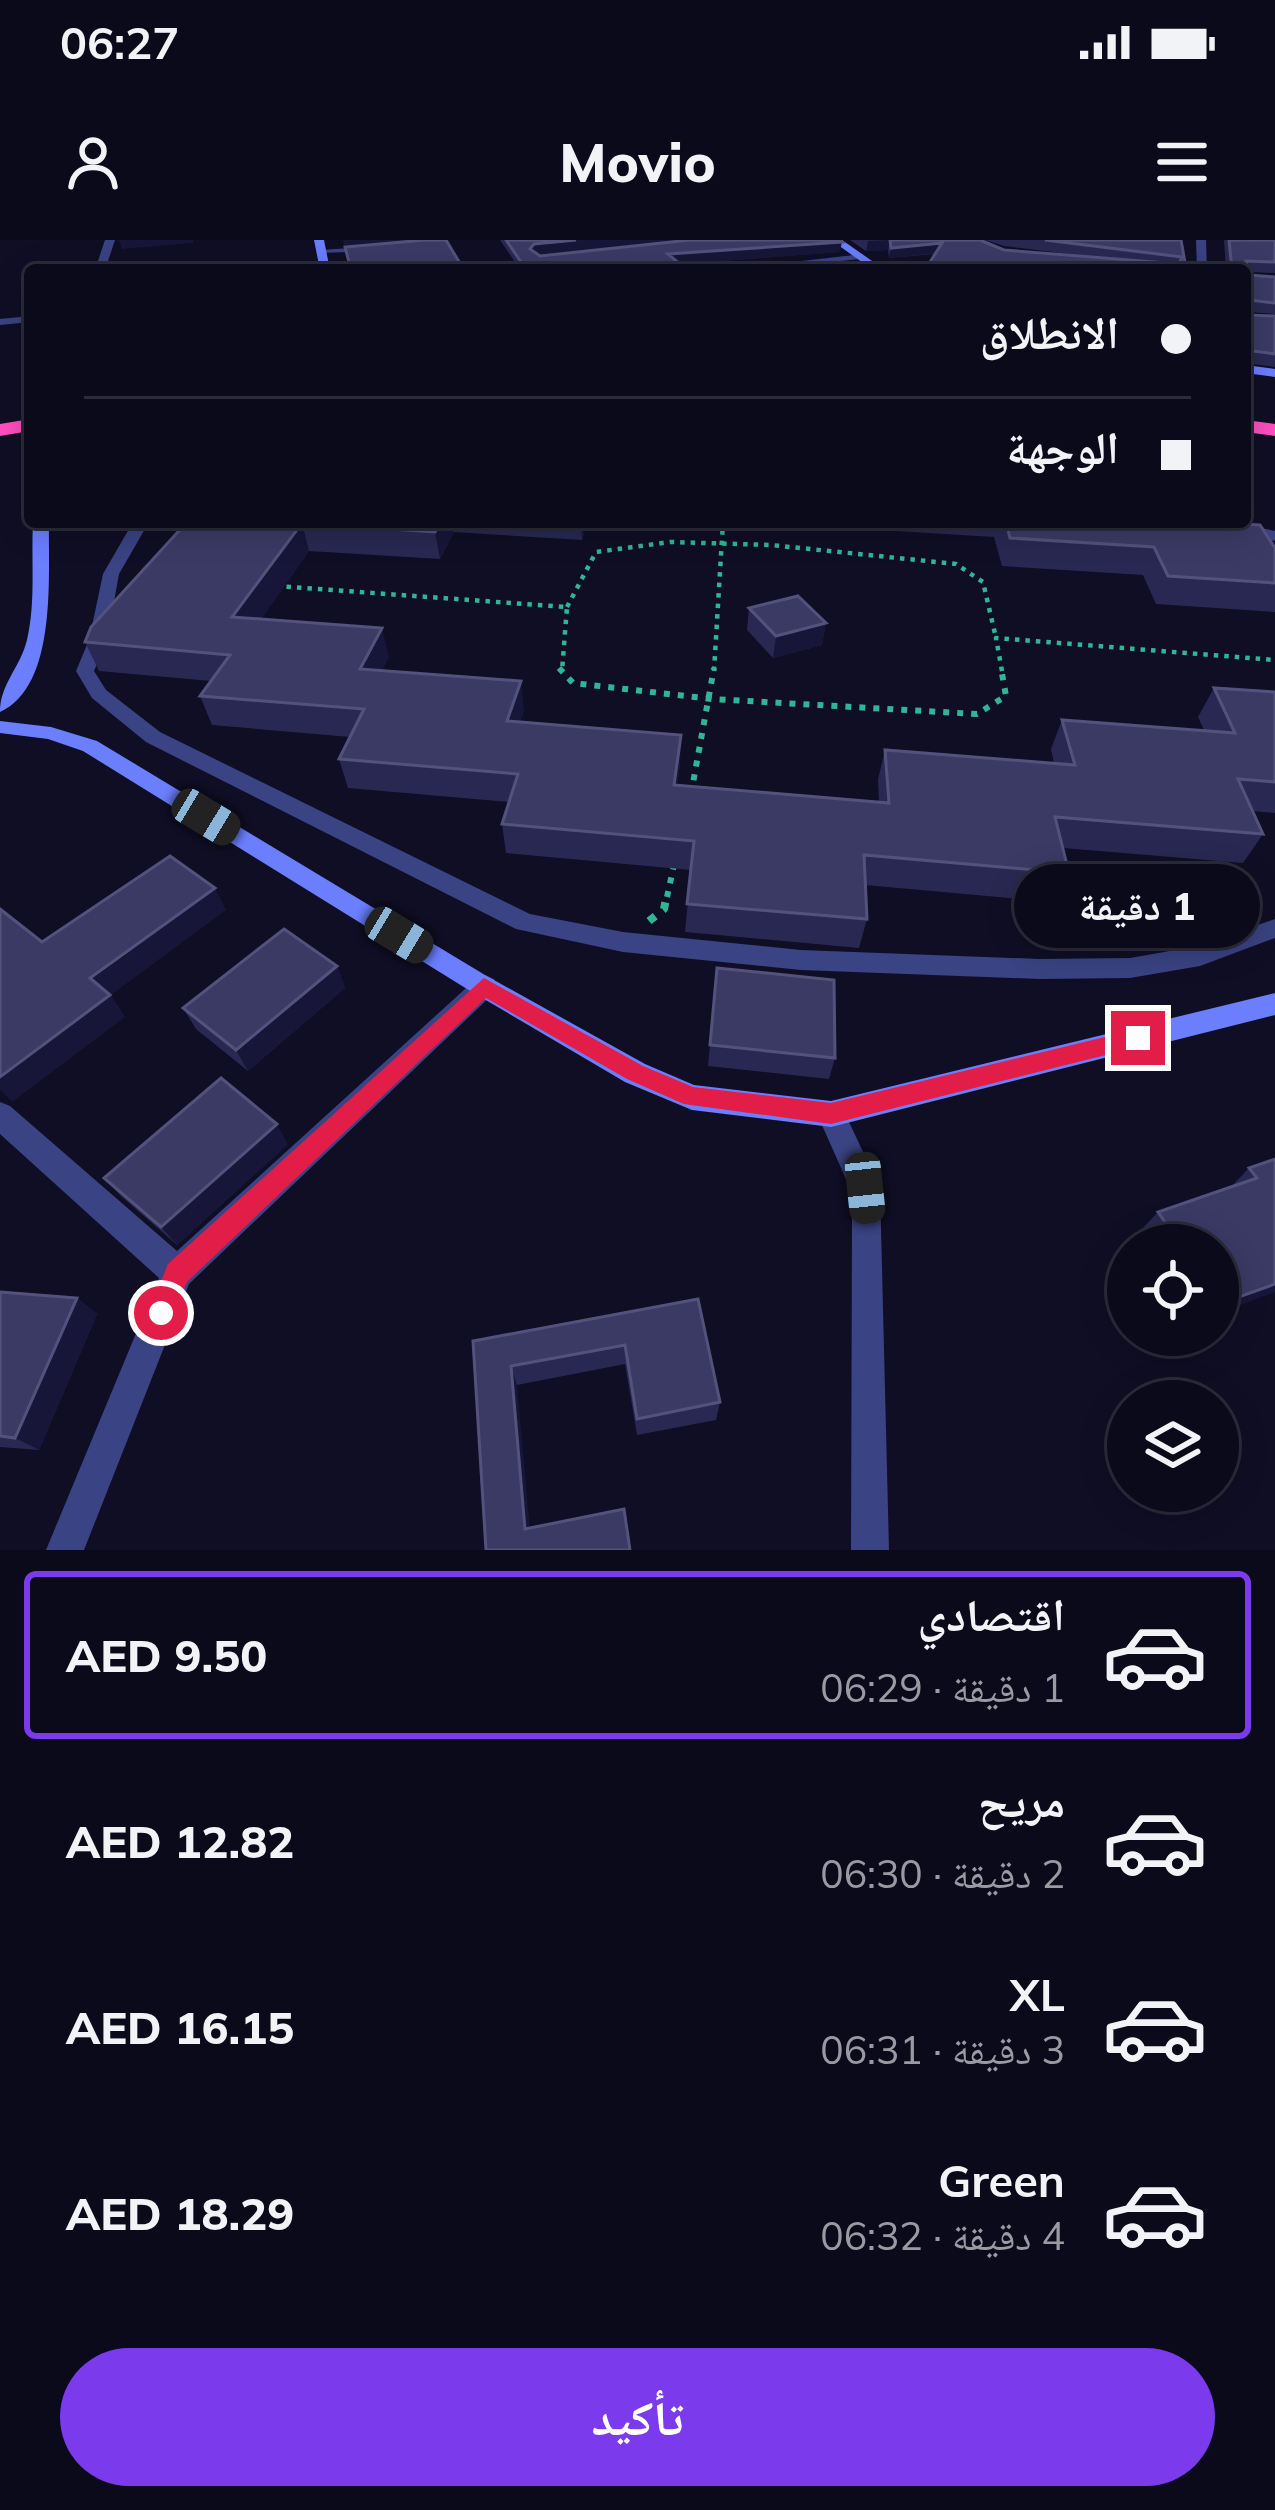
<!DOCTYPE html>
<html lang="ar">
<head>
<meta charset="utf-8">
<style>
	:root { --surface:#0b0a1b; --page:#141324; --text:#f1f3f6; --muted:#9a9aa3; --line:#2b2b3a; --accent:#7c3aed }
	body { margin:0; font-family:Mulish,"Noto Naskh Arabic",sans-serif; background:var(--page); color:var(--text); direction:rtl; height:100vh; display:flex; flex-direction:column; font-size:45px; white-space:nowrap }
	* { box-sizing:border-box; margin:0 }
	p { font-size:39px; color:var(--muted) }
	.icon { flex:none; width:66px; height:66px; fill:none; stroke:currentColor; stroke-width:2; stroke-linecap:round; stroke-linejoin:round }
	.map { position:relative; height:1310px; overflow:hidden; direction:ltr }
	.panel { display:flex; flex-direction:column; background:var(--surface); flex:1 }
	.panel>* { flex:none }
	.guide { position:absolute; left:24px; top:24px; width:1227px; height:264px; border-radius:12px; box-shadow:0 6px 30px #0003,0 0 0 3px var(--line); direction:rtl; display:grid; align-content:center; height:264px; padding:0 60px; background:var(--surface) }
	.fabs { position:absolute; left:1107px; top:984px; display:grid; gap:24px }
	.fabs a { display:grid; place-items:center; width:132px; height:132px; border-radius:50%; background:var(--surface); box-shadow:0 6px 30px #0003,0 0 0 3px var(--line); font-size:60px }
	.end { position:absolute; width:54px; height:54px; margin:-27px; border:15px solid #e11d48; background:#fff; box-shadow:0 0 0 6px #fff }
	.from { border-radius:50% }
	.bubble { position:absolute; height:84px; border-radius:42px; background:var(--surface); box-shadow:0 6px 30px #0003,0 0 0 3px var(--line); font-size:39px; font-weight:800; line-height:84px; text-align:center; direction:rtl }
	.car { position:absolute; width:36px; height:72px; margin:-36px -18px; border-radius:15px; box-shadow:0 0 9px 3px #0007; background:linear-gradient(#222 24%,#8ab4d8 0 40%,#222 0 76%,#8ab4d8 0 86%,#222 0) }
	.guide b { display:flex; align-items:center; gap:42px; height:114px; font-size:45px }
	.guide b+b { border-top:3px solid var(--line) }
	.guide i { width:30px; height:30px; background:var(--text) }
	ul { padding:21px 0 0; list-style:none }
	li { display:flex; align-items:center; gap:36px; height:168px; margin:0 24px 18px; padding:0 36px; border:6px solid transparent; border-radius:12px }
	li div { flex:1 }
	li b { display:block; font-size:45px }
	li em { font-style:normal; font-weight:800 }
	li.selected { border-color:var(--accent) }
	li>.icon { width:108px; height:108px; stroke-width:1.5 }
	.cta { display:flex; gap:24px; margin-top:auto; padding:24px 60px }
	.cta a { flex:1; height:138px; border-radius:72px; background:var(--accent); color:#fff; font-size:48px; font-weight:800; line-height:138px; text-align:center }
	.status { display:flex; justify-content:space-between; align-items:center; height:84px; padding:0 60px; background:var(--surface); direction:ltr }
	.status svg { height:33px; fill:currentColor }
	header { display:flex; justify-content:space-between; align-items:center; height:156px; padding:0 60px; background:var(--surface); font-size:54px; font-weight:800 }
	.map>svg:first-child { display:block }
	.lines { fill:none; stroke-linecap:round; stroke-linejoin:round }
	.path-far2 { stroke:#30b597; stroke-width:4.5; stroke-dasharray:4.5 6; stroke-linecap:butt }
	.path-far1 { stroke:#30b597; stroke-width:6; stroke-dasharray:6 8; stroke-linecap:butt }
	.path { stroke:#30b597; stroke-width:8; stroke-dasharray:8 10; stroke-linecap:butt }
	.street { fill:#3a4383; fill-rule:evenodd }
	.secondary { fill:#6a7efe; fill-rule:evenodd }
	.highway { fill:#fe4ebf; fill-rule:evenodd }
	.wall { fill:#292852 }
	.shaded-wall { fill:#171638 }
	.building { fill:#3b3a65; stroke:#53527d; stroke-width:3 }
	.route { fill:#e11d48 }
</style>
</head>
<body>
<div class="status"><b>06:27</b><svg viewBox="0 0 49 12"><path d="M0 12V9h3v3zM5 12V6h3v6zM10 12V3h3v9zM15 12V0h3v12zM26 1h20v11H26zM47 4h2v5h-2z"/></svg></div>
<header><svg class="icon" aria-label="menu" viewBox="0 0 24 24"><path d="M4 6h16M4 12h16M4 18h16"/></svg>Movio<svg class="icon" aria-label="person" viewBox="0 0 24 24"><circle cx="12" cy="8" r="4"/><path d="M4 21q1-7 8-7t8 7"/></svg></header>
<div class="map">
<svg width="1275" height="1310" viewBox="0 0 1275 1310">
	<rect width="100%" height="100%" fill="#0f0e24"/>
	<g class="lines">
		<!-- path-far2 -->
		<g class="path-far2">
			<polyline points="276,346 567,367 562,431"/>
			<polyline points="567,367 596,312 670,302 771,305 956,324 983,342 996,398"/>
			<polyline points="714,431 723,282"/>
			<polyline points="1002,431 996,398 1275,420"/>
		</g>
		<!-- path-far1 -->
		<g class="path-far1">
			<polyline points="559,428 573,443 712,459 977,474 1006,456 1001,428"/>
			<polyline points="691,554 714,428"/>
			<polyline points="667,657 674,625"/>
		</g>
		<!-- path -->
		<polyline class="path" points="649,681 664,669 667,654"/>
		<!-- street -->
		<g class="street">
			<polygon points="105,0 115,0 105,30 95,30"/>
			<polygon points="1196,0 1206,0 1207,30 1197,30"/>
			<polygon points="379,6 382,11 317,13 322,10"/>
			<polygon points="863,14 860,19 753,30 739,28"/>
			<polygon points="30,76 30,82 0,85 0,79"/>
			<polygon points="133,282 149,282 119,334 107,400 94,431 106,450 160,492 530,674 623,692 801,710 1040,719 1130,718 1198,706 1275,679 1275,698 1200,726 1130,738 1040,739 801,730 623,712 516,689 146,502 92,458 76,431 89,400 103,334"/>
			<polygon points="1204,282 1233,282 1275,291 1275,301"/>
			<polygon points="485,735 494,739 498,746 494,753 189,1044 84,1310 46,1310 159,1038 0,894 0,862 10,866 177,1011 476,739"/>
			<polygon points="831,861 841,865 880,948 889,1310 851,1310 852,980 850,948 817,874 821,865"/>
		</g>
		<!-- secondary -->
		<g class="secondary">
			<polygon points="314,0 324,0 330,30 320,30"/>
			<polygon points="831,0 842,0 885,30 873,30"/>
			<polygon points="1245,125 1275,129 1275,137 1245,133"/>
			<path d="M33 282H49C48 334 58 446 0 472 0 444 20 428 27 400 36 362 31 321 33 282Z"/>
			<polygon points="0,481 51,487 97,501 485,735 645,824 694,845 831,861 1275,753 1275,775 831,887 692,870 625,842 467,749 83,511 48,499 0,493"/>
		</g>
		<!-- highway -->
		<g class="highway">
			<polygon points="30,179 30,191 0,196 0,184"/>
			<polygon points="1245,180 1275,184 1275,196 1245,192"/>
		</g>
	</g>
	<!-- wall -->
	<g class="wall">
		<polygon points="500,0 681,0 537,14 540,16 840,12 680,24 687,30 493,30 492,27 517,25"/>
		<polygon points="850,0 980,0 1004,10 1102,18 1004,6 985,0 1181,0 1186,28 935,14 889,18 888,10 866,11"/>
		<polygon points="1224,0 1275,0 1275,33 1249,32 1249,35 1275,37 1275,74 1248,72 1249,75 1275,76 1275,127 1245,123 1245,30 1226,30"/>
		<polygon points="187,282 587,282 582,300 454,292 440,319 309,311 261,379 389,417 382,430 524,470 520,482 680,524 677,545 879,562 878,539 885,510 1054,523 1051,509 1062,480 1204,490 1198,477 1214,448 1275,452 1275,573 1252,571 1263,594 1243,623 1063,608 1069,633 1055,662 865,645 867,679 859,708 685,692 691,630 506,613 502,584 509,562 348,548 339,519 350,497 212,485 200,456 211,441 99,431 85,402"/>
		<polygon points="864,282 1204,282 1275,308 1275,372 1156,364 1143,335 1002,326 994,297 864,289"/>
		<polygon points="749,368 826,383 822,405 773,418 747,390"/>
		<polygon points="337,726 345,748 248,831 196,789 183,768"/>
		<polygon points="717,728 835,818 829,839 708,826"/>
		<polygon points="288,904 177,1005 121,956 104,938"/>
		<polygon points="1275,919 1275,1051 1218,1073 1218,1005 1151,1005 1141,990 1158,972 1230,948 1249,928"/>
		<polygon points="0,1052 77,1058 97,1074 39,1210 0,1207"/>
		<polygon points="698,1059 720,1162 716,1180 637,1195 625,1124 517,1145 486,1310 473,1101"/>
	</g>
	<!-- shaded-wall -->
	<g class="shaded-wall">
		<polygon points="119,0 193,0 193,3 122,9"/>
		<polygon points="343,0 427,0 427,1 344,6"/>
		<polygon points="576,0 681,0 535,15 530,9 534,4"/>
		<polygon points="890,0 888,10 866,11 868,1"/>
		<polygon points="842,2 840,12 668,25 668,14"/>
		<polygon points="942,3 940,13 889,18 891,8"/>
		<polygon points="441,282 452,282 454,292 440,319 435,292"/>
		<polygon points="581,282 587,282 582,300"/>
		<polygon points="302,283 309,311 242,406 232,377"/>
		<polygon points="826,383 822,405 773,418 776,396"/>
		<polygon points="382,388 389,417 368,457 360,429"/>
		<polygon points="521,441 524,470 511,511 507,481"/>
		<polygon points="681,495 680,524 673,574 674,545"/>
		<polygon points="215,648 226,670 111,755 125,777 12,862 0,849 0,837 90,738"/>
		<polygon points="337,726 345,748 248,831 236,810"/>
		<polygon points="277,884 288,904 177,1005 161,987"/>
		<polygon points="1275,1044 1275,1051 1273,1053 1218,1073 1218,1066 1222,1063"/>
		<polygon points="77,1058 97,1074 39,1210 15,1198"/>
		<polygon points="511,1126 517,1145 531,1301 525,1289"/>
	</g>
	<!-- building -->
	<g class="building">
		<polygon points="425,0 446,0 464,30 351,30 345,7"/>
		<polygon points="506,0 576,0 534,4 530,9 540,16 690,0 839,0 842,2 668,14 687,30 494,30 492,27 523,25"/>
		<polygon points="890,0 980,0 1004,10 1179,24 1182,17 1045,0 1181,0 1186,28 1216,30 925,30 942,3 891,8"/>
		<polygon points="1229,0 1275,0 1275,22 1246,21 1249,35 1275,37 1275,63 1250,60 1245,65 1249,75 1275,76 1275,114 1245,110 1245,30 1232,30"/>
		<polygon points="187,282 441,282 435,292 302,283 232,377 382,388 360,429 521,441 507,481 681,495 674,545 889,563 885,510 1075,525 1062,480 1235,493 1214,448 1275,452 1275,542 1238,539 1263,594 1055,577 1069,633 864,615 867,679 687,664 694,601 502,584 518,534 339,519 364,469 200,456 230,415 85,402 91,387"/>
		<polygon points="1006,282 1204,282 1260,285 1275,308 1275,343 1168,336 1154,307 1010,298"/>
		<polygon points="798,356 826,383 776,396 749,368"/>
		<polygon points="170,616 215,648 90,738 110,755 0,837 0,669 42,702"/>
		<polygon points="284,689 337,726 236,810 183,768"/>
		<polygon points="717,728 834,740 835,818 710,805"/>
		<polygon points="221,838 277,884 161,987 104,938"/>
		<polygon points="1275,919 1275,1044 1222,1063 1218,1058 1218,1005 1181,1005 1158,972 1257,938 1249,928"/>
		<polygon points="0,1052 77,1058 15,1198 0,1196"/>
		<polygon points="698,1059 720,1162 637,1179 625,1105 511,1126 525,1289 624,1269 630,1310 486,1310 473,1101"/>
	</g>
	<!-- route -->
	<polygon class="route" points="484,738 643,826 693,847 831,863 1138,789 1149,798 1138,807 831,884 684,864 627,839 486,758 187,1042 171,1082 152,1082 148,1073 168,1024"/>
</svg>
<div class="fabs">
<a><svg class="icon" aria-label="locate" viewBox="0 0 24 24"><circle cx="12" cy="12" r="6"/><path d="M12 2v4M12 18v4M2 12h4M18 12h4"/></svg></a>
<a><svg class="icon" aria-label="layers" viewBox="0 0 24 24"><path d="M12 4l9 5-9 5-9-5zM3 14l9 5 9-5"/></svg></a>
</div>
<i class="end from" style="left:161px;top:1073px"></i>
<i class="end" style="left:1138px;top:798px"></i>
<div class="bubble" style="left:1014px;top:624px;width:246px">1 دقيقة</div>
<i class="car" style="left:206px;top:577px;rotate:121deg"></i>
<i class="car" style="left:399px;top:695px;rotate:121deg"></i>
<i class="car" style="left:865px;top:948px;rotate:174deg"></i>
<div class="guide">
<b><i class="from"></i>الانطلاق</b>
<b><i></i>الوجهة</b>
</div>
</div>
<section class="panel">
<ul>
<li class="selected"><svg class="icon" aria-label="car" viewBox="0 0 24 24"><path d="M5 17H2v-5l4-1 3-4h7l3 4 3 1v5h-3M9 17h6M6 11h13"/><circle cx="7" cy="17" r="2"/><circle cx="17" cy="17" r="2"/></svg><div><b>اقتصادي</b><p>1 دقيقة · 06:29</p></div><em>AED 9.50</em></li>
<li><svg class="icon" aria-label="car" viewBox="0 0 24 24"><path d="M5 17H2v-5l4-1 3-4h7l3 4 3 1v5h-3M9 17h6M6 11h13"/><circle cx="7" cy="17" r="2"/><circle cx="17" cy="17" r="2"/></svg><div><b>مريح</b><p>2 دقيقة · 06:30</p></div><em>AED 12.82</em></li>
<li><svg class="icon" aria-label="car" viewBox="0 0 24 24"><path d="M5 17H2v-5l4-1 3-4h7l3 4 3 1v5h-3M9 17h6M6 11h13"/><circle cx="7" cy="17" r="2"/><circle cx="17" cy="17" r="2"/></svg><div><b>XL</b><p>3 دقيقة · 06:31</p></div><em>AED 16.15</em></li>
<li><svg class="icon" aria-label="car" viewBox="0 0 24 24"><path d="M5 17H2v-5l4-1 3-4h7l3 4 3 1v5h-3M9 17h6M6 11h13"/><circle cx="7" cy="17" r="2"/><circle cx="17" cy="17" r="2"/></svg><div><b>Green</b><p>4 دقيقة · 06:32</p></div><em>AED 18.29</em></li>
</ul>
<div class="cta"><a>تأكيد</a></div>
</section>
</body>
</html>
